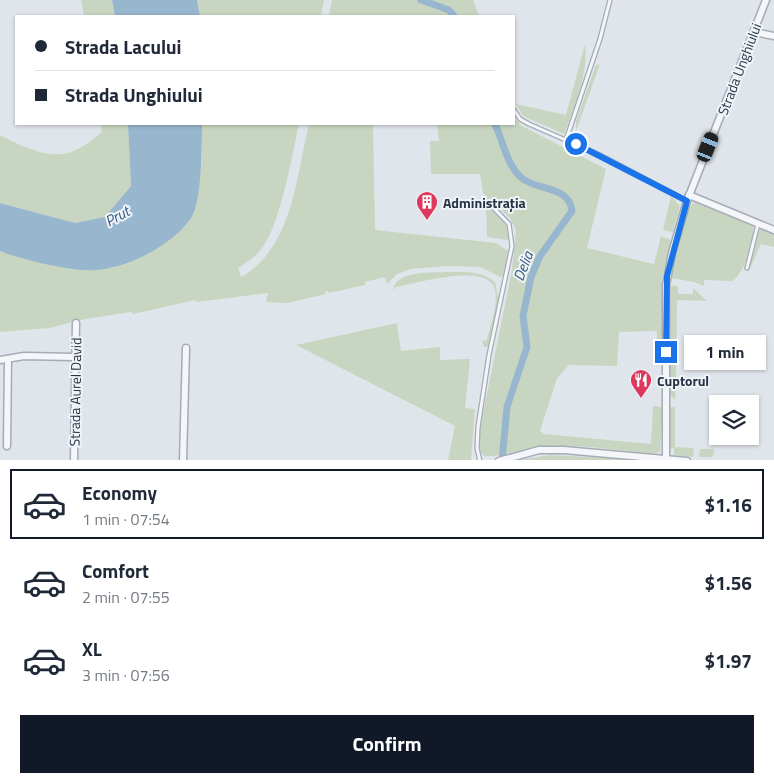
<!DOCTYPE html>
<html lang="en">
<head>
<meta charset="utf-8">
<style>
	:root { --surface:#fff; --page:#f2f2f3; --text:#1f2937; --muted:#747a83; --line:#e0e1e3; --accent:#111827 }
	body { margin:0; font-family:"Titillium Web",sans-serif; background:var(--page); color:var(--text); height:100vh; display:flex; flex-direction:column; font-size:19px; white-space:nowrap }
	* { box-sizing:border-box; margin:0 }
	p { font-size:16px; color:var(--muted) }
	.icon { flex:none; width:28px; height:28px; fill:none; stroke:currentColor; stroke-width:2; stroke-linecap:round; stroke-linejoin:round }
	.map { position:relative; height:460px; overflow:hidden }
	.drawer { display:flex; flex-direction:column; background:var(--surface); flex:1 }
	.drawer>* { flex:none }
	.guide { position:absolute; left:15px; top:15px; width:500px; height:110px; border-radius:0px; box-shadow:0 1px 4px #0004; display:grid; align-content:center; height:110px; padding:0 20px; background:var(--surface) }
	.fabs { position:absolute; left:709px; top:395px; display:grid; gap:10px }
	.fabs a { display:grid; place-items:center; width:50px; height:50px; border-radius:0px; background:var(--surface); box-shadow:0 1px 4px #0004; font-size:25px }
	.end { position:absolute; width:22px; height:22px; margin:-11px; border:6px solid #1a73e8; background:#fff; box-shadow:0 0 0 2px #fff }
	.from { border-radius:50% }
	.bubble { position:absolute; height:35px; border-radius:0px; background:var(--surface); box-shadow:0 1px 4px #0004; font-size:16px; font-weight:700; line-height:35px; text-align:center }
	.car { position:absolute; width:15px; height:30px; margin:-15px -8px; border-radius:6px; box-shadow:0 0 4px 1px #0007; background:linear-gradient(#222 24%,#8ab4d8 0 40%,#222 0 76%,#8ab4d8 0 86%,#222 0) }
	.guide b { display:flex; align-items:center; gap:18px; height:48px; font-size:19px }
	.guide b+b { border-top:1px solid var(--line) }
	.guide i { width:12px; height:12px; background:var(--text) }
	ul { padding:9px 0 0; list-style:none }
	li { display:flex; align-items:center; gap:15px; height:70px; margin:0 10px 8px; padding:0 10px; border:2px solid transparent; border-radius:0px }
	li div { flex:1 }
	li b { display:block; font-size:19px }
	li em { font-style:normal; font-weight:700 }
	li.current { border-color:var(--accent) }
	li>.icon { width:45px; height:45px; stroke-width:1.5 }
	.primary-button { display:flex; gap:10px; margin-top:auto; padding:10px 20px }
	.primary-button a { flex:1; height:58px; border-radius:0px; background:var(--accent); color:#fff; font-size:20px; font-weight:700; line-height:58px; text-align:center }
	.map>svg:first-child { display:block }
	.green { fill:#c8d6c1 }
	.water { fill:#98b7cf }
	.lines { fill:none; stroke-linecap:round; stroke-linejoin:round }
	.canal { stroke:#98b7cf; stroke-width:7 }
	.lane-casing { stroke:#a5acb6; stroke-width:5.5 }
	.street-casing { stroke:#a5acb6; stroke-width:9 }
	.lane { stroke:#f4f6f9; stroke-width:3 }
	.street { stroke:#f4f6f9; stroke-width:6 }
	.route { stroke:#1a73e8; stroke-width:6 }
	.labels { text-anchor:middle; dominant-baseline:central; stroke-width:4; stroke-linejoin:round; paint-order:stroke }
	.street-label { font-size:14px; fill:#273445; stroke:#f0f4f8 }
	.poi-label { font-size:14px; font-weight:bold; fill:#273445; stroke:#f0f4f8; text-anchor:start }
	.water-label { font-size:15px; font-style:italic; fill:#2c577d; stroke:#f0f4f8 }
</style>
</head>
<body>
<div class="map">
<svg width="774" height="461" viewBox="0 0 774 461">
	<rect width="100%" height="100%" fill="#e0e5eb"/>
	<!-- green -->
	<g class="green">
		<polygon points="81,0 112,0 115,16 84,16"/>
		<polygon points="197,0 324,0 321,16 200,16"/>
		<polygon points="332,0 473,0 479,16 329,16"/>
		<path d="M585 44C589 74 574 107 564 134L523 116 516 104 566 115Z"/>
		<polygon points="600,64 576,131 576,121 596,65"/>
		<path d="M514 118 522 126 606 169 587 248 654 264 661 236 671 240 662 277 663 361H656L657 331 619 332 617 366 569 365 557 378 540 431 544 434 651 444 653 406 663 407 660 452 652 454C618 450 583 445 548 446 527 446 501 458 484 456L480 451V428L512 270 516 230 510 218 483 193 480 174H431L430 141H439L437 124H514Z"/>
		<path d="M101 124H128L131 186 105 218 75 223 0 203V135C21 146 52 162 76 150 85 146 94 138 102 132Z"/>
		<path d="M202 124H299C292 156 281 220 264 245 258 255 248 262 238 268L241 277C293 247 296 177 309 124H373L375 230 496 243 508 251 503 276 500 277 481 267 448 266 411 269 397 274 387 284 385 277 365 282V285L329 293 328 291H325L326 294 287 303 266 302 268 293 197 302 195 300 133 314 131 312 80 320 50 328 0 332V251L10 254 112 268 147 254 167 241 197 197 202 159Z"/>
		<polygon points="671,196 680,206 673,232 663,230"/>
		<path d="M695 201 753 223C755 241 746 269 733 281L704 280V286L694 282 671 278 686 212Z"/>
		<polygon points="486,204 506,225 510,238 507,240 487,237"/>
		<polygon points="760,228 774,234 774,247 761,244 750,268 749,264"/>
		<path d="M446 272C465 272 480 270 495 282L499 301 488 347H484L482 341 487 340C490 325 500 301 494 287 484 263 417 283 396 287L393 290C396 270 431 273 446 272Z"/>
		<polygon points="673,285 678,287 678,294 693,294 693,288 707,301 677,300 676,378 670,378 671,287"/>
		<polygon points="397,323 401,351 440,347 440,360 470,359 465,408 475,409 471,460 448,460 455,426 296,345"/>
		<polygon points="676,382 675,400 669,394 670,384"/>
		<polygon points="669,407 675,407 675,447 694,448 693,457 674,455 674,448 669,449"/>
		<polygon points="700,449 714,449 713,457 699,457"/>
		<polygon points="550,455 627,459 627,461 513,461"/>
	</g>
	<!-- water -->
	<g class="water">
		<polygon points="112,0 197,0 200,16 115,16"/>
		<path d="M128 124H202C202 144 202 202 191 218 174 244 128 268 97 270 71 272 24 260 0 251V203L75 223 105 217 131 186Z"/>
	</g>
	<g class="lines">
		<!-- canal -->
		<g class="canal">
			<polyline points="421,0 449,10 454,16"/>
			<path d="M495 124C503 141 507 167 523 179 540 191 569 186 572 211L540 256 531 277 523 316 527 347 507 407 502 461"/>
		</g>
		<!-- lane casing -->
		<g class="lane-casing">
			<g id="lane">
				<polyline points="514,110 520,119 529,124 600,155 687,201"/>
				<polyline points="566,140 600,39 610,0"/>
				<polyline points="747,268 758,224"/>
				<polyline points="480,461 477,448 478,427 489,355 512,246 509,224 487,201"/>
			</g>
		</g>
		<!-- street casing -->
		<g class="street-casing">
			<g id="street">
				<polyline points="754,32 774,36"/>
				<polyline points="689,195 774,230"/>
				<polyline points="0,360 24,356 75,357"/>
				<polyline points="7,446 8,359"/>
				<polyline points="74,461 76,323"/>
				<polyline points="183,461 186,348"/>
				<polyline points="499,461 539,450 564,450 687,461"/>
				<polyline points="666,461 666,285 672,253 687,201 766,0"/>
			</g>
		</g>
		<!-- lane -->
		<use href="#lane" class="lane"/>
		<!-- street -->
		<use href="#street" class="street"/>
	</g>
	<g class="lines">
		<!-- route -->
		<polyline class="route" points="576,144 687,201 667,276 666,352"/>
	</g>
	<!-- icons -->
	<defs>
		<g id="building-pin" transform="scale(1.125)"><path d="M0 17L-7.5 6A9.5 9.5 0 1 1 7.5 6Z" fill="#dd385e" stroke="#f0f4f8"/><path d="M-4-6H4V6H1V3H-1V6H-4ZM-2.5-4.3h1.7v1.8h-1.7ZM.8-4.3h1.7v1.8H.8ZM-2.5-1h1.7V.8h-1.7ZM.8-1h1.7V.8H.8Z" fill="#fff"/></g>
		<g id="restaurant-pin" transform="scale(1.125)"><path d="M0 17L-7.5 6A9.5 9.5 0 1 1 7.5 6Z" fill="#dd385e" stroke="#f0f4f8"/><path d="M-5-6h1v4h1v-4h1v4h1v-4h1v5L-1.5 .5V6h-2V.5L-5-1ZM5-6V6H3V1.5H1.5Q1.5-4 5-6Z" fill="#fff"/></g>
	</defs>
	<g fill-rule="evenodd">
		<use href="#building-pin" x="427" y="202"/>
		<use href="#restaurant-pin" x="641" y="380"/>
	</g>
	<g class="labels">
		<!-- street labels -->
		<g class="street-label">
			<text transform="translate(739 69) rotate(-69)">Strada Unghiului</text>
			<text transform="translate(75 392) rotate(-89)">Strada Aurel David</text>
		</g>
		<!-- poi labels -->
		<g class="poi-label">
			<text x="443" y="202">Administrația</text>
			<text x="657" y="380">Cuptorul</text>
		</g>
		<!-- water labels -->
		<g class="water-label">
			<text transform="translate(117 216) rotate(-29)">Prut</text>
			<text transform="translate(523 266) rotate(-69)">Delia</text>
		</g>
	</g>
</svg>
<div class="fabs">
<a><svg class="icon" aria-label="layers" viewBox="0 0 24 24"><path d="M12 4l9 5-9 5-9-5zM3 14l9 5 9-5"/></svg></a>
</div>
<i class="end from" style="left:576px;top:144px"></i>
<i class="end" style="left:666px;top:352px"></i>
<div class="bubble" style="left:684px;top:335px;width:82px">1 min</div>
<i class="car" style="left:708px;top:147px;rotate:22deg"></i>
<div class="guide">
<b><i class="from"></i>Strada Lacului</b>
<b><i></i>Strada Unghiului</b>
</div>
</div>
<section class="drawer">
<ul>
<li class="current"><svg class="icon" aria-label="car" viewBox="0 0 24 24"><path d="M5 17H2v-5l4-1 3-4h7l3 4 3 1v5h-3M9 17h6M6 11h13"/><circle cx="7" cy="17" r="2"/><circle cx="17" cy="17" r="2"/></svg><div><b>Economy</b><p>1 min · 07:54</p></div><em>$1.16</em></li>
<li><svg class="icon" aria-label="car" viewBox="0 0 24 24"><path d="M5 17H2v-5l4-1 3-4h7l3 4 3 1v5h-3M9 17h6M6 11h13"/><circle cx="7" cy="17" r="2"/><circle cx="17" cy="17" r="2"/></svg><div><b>Comfort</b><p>2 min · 07:55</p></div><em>$1.56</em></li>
<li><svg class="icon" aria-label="car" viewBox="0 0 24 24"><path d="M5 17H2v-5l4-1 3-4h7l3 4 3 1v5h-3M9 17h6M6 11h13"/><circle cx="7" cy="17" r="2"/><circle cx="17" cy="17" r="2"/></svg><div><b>XL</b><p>3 min · 07:56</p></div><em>$1.97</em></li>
</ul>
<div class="primary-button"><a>Confirm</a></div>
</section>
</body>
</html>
